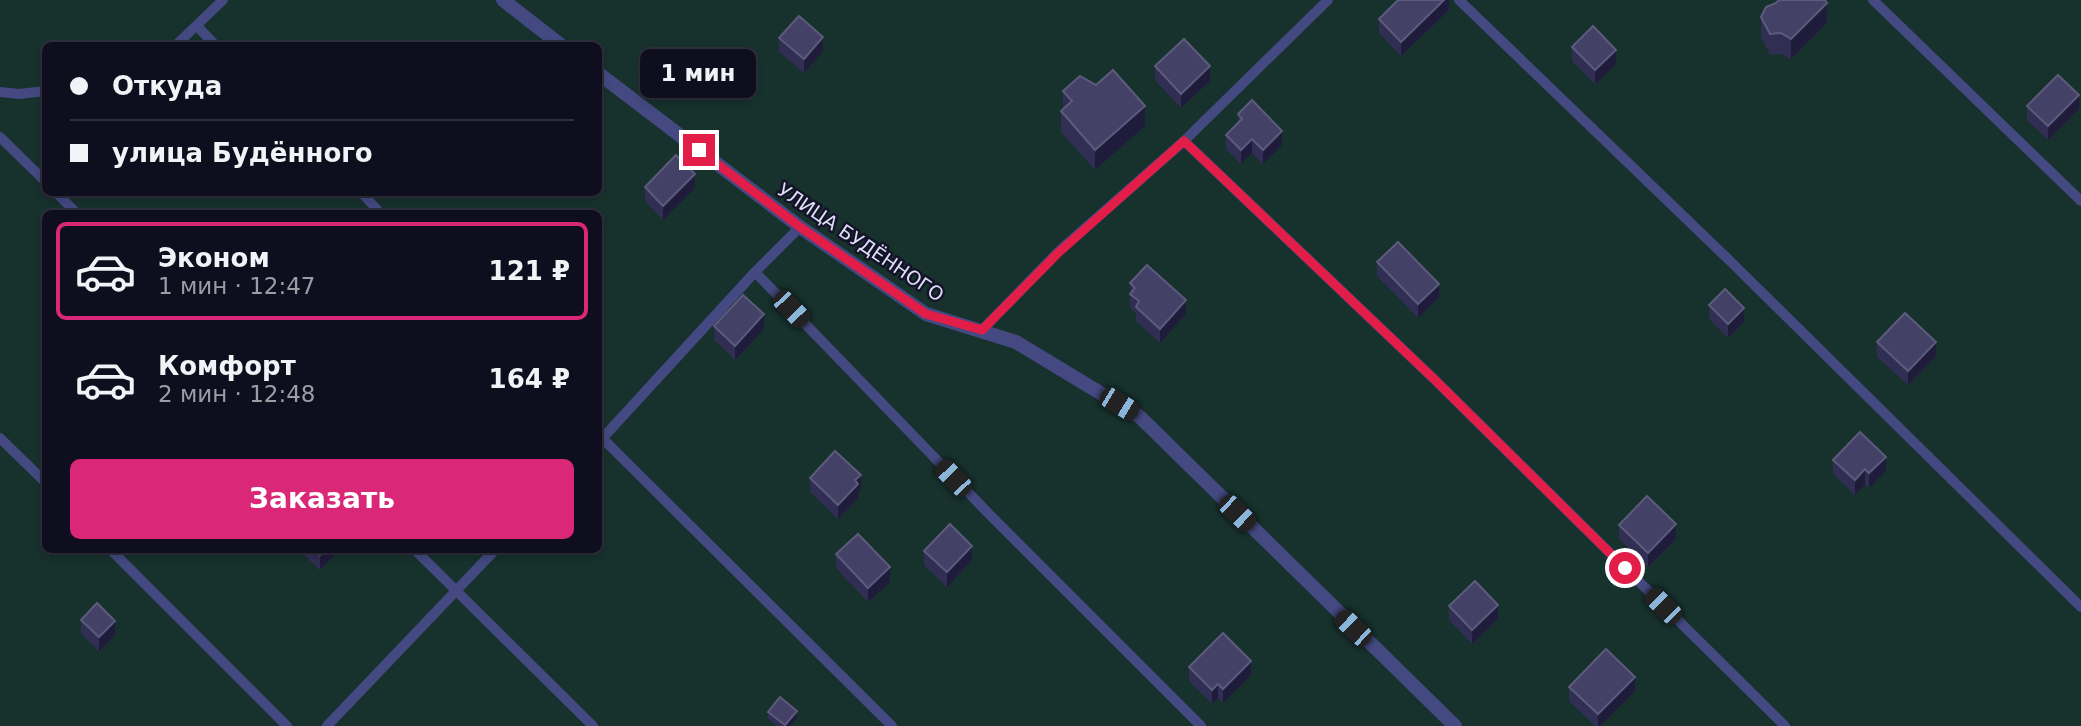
<!DOCTYPE html>
<html lang="ru">
<head>
<meta charset="utf-8">
<style>
	:root { --surface:#0f0e1e; --page:#181727; --text:#f1f3f6; --muted:#9b9ca4; --line:#2f2e3c; --accent:#db2777 }
	body { margin:0; font-family:"DejaVu Sans",sans-serif; background:var(--page); color:var(--text); height:100vh; display:flex; flex-direction:column; font-size:26px; white-space:nowrap }
	* { box-sizing:border-box; margin:0 }
	p { font-size:23px; color:var(--muted) }
	.icon { flex:none; width:38px; height:38px; fill:none; stroke:currentColor; stroke-width:2; stroke-linecap:round; stroke-linejoin:round }
	.map { position:relative; flex:1; overflow:hidden }
	.side { position:absolute; left:42px; top:210px; width:560px; height:343px; display:flex; flex-direction:column; background:var(--surface); border-radius:10px; box-shadow:0 4px 10px #0003,0 0 0 2px var(--line) }
	.side>* { flex:none }
	.top-card { position:absolute; left:42px; top:42px; width:560px; height:154px; border-radius:10px; box-shadow:0 4px 10px #0003,0 0 0 2px var(--line); display:grid; align-content:center; height:154px; padding:0 28px; background:var(--surface) }
	.end { position:absolute; width:32px; height:32px; margin:-16px; border:9px solid #e11d48; background:#fff; box-shadow:0 0 0 4px #fff }
	.from { border-radius:50% }
	.bubble { position:absolute; height:49px; border-radius:10px; background:var(--surface); box-shadow:0 4px 10px #0003,0 0 0 2px var(--line); font-size:23px; font-weight:600; line-height:49px; text-align:center }
	.car { position:absolute; width:21px; height:42px; margin:-21px -10px; border-radius:9px; box-shadow:0 0 5px 2px #0007; background:linear-gradient(#222 24%,#8ab4d8 0 40%,#222 0 76%,#8ab4d8 0 86%,#222 0) }
	.top-card b { display:flex; align-items:center; gap:24px; height:66px; font-size:26px }
	.top-card b+b { border-top:2px solid var(--line) }
	.top-card i { width:18px; height:18px; background:var(--text) }
	ul { padding:12px 0 0; list-style:none }
	li { display:flex; align-items:center; gap:21px; height:98px; margin:0 14px 10px; padding:0 14px; border:4px solid transparent; border-radius:10px }
	li div { flex:1 }
	li b { display:block; font-size:26px }
	li em { font-style:normal; font-weight:600 }
	li.active { border-color:var(--accent) }
	li>.icon { width:63px; height:63px; stroke-width:1.5 }
	.action { display:flex; gap:14px; margin-top:auto; padding:14px 28px }
	.action a { flex:1; height:80px; border-radius:10px; background:var(--accent); color:#fff; font-size:28px; font-weight:600; line-height:80px; text-align:center }
	.map>svg:first-child { display:block }
	.green { fill:#17312d; fill-rule:evenodd }
	.lines { fill:none; stroke-linecap:round; stroke-linejoin:round }
	.lane { stroke:#444981; stroke-width:10 }
	.street { stroke:#444981; stroke-width:14 }
	.wall { fill:#312e54 }
	.shaded-wall { fill:#1e1b3b }
	.building { fill:#444166; stroke:#5c5a7d; stroke-width:2 }
	.route { stroke:#e11d48; stroke-width:9 }
	.labels { text-anchor:middle; dominant-baseline:central; stroke-width:5; stroke-linejoin:round; paint-order:stroke }
	.street-label { font-size:19px; fill:#dedefb; stroke:#141328 }
</style>
</head>
<body>
<div class="map">
<svg width="2081" height="726" viewBox="0 0 2081 726">
	<rect width="100%" height="100%" fill="#141328"/>
	<!-- green -->
	<path class="green" d="M0 0H2081V726H0ZM46 46H598V192H46ZM46 214H598V550H46Z"/>
	<g class="lines">
		<!-- lane -->
		<g class="lane">
			<polyline points="1459,0 1729,260 2081,607"/>
			<polyline points="1873,0 2081,201"/>
			<polyline points="197,26 216,46"/>
			<polyline points="175,46 223,0"/>
			<polyline points="0,92 19,94 46,91"/>
			<polyline points="0,137 46,182"/>
			<polyline points="1184,141 1434,379 1785,726"/>
			<polyline points="56,192 77,214"/>
			<polyline points="361,192 381,214"/>
			<polyline points="755,272 990,515 1201,726"/>
			<polyline points="982,330 1058,252 1184,141 1328,0"/>
			<polyline points="598,434 892,726"/>
			<polyline points="0,438 46,483"/>
			<polyline points="599,442 755,272 800,227"/>
			<polyline points="111,550 287,726"/>
			<polyline points="415,550 593,726"/>
			<polyline points="327,726 495,550"/>
		</g>
		<!-- street -->
		<g class="street">
			<polyline points="503,0 562,46"/>
			<polyline points="598,73 800,227 926,314 1016,342 1140,417 1455,726"/>
		</g>
	</g>
	<!-- wall -->
	<g class="wall">
		<polygon points="1449,0 1449,10 1401,56 1379,33 1379,19"/>
		<polygon points="1761,17 1827,23 1791,59 1781,54 1770,55 1761,37"/>
		<polygon points="779,38 823,51 804,73 779,52"/>
		<polygon points="1572,47 1616,64 1595,84 1572,61"/>
		<polygon points="1155,66 1210,81 1181,108 1155,80"/>
		<polygon points="1063,91 1145,126 1095,170 1061,132 1061,111 1063,109"/>
		<polygon points="2027,106 2079,109 2048,140 2027,120"/>
		<polygon points="1238,114 1282,145 1263,164 1252,153 1241,164 1226,149 1226,135 1238,123"/>
		<polygon points="645,187 695,188 663,220 645,201"/>
		<polygon points="1377,262 1439,298 1418,318 1377,276"/>
		<polygon points="1130,283 1186,314 1160,343 1136,321 1136,313 1130,308"/>
		<polygon points="1709,305 1744,322 1728,338 1709,319"/>
		<polygon points="714,326 764,329 735,360 714,340"/>
		<polygon points="1877,342 1936,356 1908,385 1877,357"/>
		<polygon points="1833,460 1886,471 1869,488 1865,484 1855,495 1833,474"/>
		<polygon points="810,478 861,489 858,491 858,498 838,519 810,492"/>
		<polygon points="1619,525 1676,539 1648,567 1619,539"/>
		<polygon points="299,550 339,550 320,570"/>
		<polygon points="924,551 972,560 947,587 924,565"/>
		<polygon points="836,554 890,582 868,602 836,568"/>
		<polygon points="1449,606 1498,619 1472,644 1449,620"/>
		<polygon points="81,620 115,635 99,651 81,634"/>
		<polygon points="1189,667 1251,675 1223,703 1218,698 1212,704 1189,681"/>
		<polygon points="1569,687 1635,691 1600,726 1595,726 1569,701"/>
		<polygon points="768,712 797,718 790,726 777,726 768,719"/>
	</g>
	<!-- shaded-wall -->
	<g class="shaded-wall">
		<polygon points="1444,0 1449,0 1449,10 1401,56 1401,42"/>
		<polygon points="1827,3 1827,23 1791,59 1791,39"/>
		<polygon points="823,37 823,51 804,73 804,59"/>
		<polygon points="1616,50 1616,64 1595,84 1595,70"/>
		<polygon points="1210,66 1210,81 1181,108 1181,94"/>
		<polygon points="2079,95 2079,109 2048,140 2048,126"/>
		<polygon points="1145,106 1145,126 1095,170 1095,150"/>
		<polygon points="1282,131 1282,145 1263,164 1263,150"/>
		<polygon points="1252,139 1252,153 1241,164 1241,150"/>
		<polygon points="695,174 695,188 663,220 663,206"/>
		<polygon points="1439,284 1439,298 1418,318 1418,304"/>
		<polygon points="1186,300 1186,314 1160,343 1160,329"/>
		<polygon points="1744,308 1744,322 1728,338 1728,324"/>
		<polygon points="764,314 764,329 735,360 735,346"/>
		<polygon points="1936,342 1936,356 1908,385 1908,371"/>
		<polygon points="1886,457 1886,471 1869,488 1869,473"/>
		<polygon points="1865,469 1865,484 1855,495 1855,480"/>
		<polygon points="861,475 861,489 858,491 858,498 838,519 838,505 855,480"/>
		<polygon points="1676,524 1676,539 1648,567 1648,553"/>
		<polygon points="972,546 972,560 947,587 947,572"/>
		<polygon points="326,550 339,550 320,570 320,555"/>
		<polygon points="890,567 890,582 868,602 868,588"/>
		<polygon points="1498,605 1498,619 1472,644 1472,630"/>
		<polygon points="115,621 115,635 99,651 99,637"/>
		<polygon points="1251,661 1251,675 1223,703 1223,689"/>
		<polygon points="1635,677 1635,691 1600,726 1598,726 1598,714"/>
		<polygon points="1218,684 1218,698 1212,704 1212,690"/>
		<polygon points="797,711 797,718 790,726 785,726"/>
	</g>
	<!-- building -->
	<g class="building">
		<polygon points="1398,0 1444,0 1401,42 1379,19"/>
		<polygon points="1779,0 1825,0 1827,3 1791,39 1781,33 1770,34 1761,17 1766,7 1776,3"/>
		<polygon points="799,16 823,37 804,59 779,38"/>
		<polygon points="1593,26 1616,50 1595,70 1572,47"/>
		<polygon points="1184,39 1210,66 1181,94 1155,66"/>
		<polygon points="1113,70 1145,106 1095,150 1061,111 1072,101 1063,91 1080,76 1096,85"/>
		<polygon points="2058,75 2079,95 2048,126 2027,106"/>
		<polygon points="1252,100 1282,131 1263,150 1252,139 1241,150 1226,135 1242,119 1238,114"/>
		<polygon points="676,155 695,174 663,206 645,187"/>
		<polygon points="1398,242 1439,284 1418,304 1377,262"/>
		<polygon points="1147,265 1186,300 1160,329 1136,307 1139,301 1130,294 1135,288 1130,283"/>
		<polygon points="1725,289 1744,308 1728,324 1709,305"/>
		<polygon points="743,295 764,314 735,346 714,326"/>
		<polygon points="1905,313 1936,342 1908,371 1877,342"/>
		<polygon points="1860,432 1886,457 1869,473 1865,469 1855,480 1833,460"/>
		<polygon points="835,451 861,475 855,480 858,484 838,505 810,478"/>
		<polygon points="1647,496 1676,524 1648,553 1619,525"/>
		<polygon points="950,524 972,546 947,572 924,551"/>
		<polygon points="858,534 890,567 868,588 836,554"/>
		<polygon points="314,550 326,550 320,555"/>
		<polygon points="1475,581 1498,605 1472,630 1449,606"/>
		<polygon points="97,603 115,621 99,637 81,620"/>
		<polygon points="1223,633 1251,661 1223,689 1218,684 1212,690 1189,667"/>
		<polygon points="1606,649 1635,677 1598,714 1569,687"/>
		<polygon points="780,697 797,711 785,725 768,712"/>
	</g>
	<g class="lines">
		<!-- route -->
		<polyline class="route" points="699,150 800,227 926,314 982,330 1058,253 1184,141 1434,379 1625,568"/>
	</g>
	<g class="labels">
		<!-- street labels -->
		<g class="street-label">
			<text transform="translate(861 242) rotate(34)">УЛИЦА БУДЁННОГО</text>
		</g>
	</g>
</svg>
<i class="end from" style="left:1625px;top:568px"></i>
<i class="end" style="left:699px;top:150px"></i>
<div class="bubble" style="left:640px;top:49px;width:116px">1 мин</div>
<i class="car" style="left:791px;top:309px;rotate:136deg"></i>
<i class="car" style="left:1119px;top:404px;rotate:121deg"></i>
<i class="car" style="left:953px;top:478px;rotate:316deg"></i>
<i class="car" style="left:1237px;top:513px;rotate:134deg"></i>
<i class="car" style="left:1663px;top:606px;rotate:315deg"></i>
<i class="car" style="left:1353px;top:628px;rotate:314deg"></i>
<div class="top-card">
<b><i class="from"></i>Откуда</b>
<b><i></i>улица Будённого</b>
</div>
<section class="side">
<ul>
<li class="active"><svg class="icon" aria-label="car" viewBox="0 0 24 24"><path d="M5 17H2v-5l4-1 3-4h7l3 4 3 1v5h-3M9 17h6M6 11h13"/><circle cx="7" cy="17" r="2"/><circle cx="17" cy="17" r="2"/></svg><div><b>Эконом</b><p>1 мин · 12:47</p></div><em>121 ₽</em></li>
<li><svg class="icon" aria-label="car" viewBox="0 0 24 24"><path d="M5 17H2v-5l4-1 3-4h7l3 4 3 1v5h-3M9 17h6M6 11h13"/><circle cx="7" cy="17" r="2"/><circle cx="17" cy="17" r="2"/></svg><div><b>Комфорт</b><p>2 мин · 12:48</p></div><em>164 ₽</em></li>
</ul>
<div class="action"><a>Заказать</a></div>
</section>
</div>
</body>
</html>
